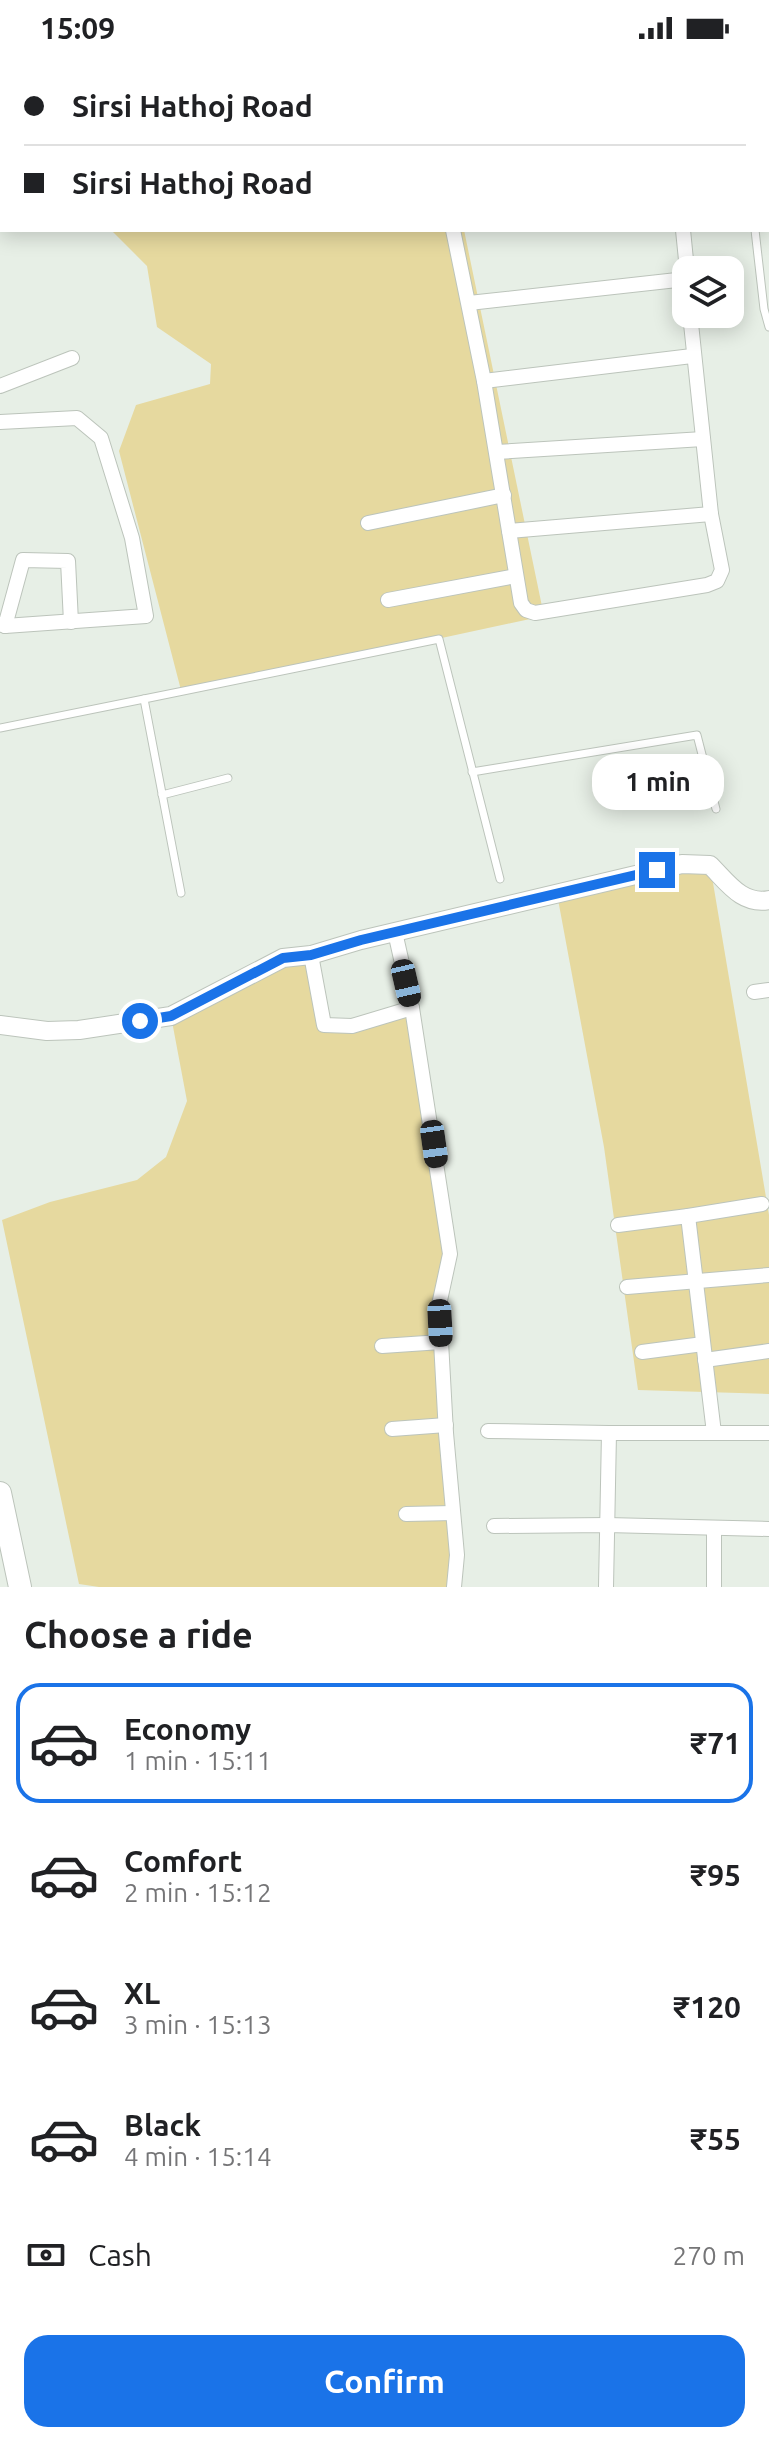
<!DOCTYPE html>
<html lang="en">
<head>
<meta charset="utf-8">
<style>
	:root { --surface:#fff; --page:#f6f6f6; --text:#202124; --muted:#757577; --line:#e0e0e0; --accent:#1a73e8 }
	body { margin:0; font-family:Ubuntu,sans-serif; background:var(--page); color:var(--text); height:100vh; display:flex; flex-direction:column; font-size:30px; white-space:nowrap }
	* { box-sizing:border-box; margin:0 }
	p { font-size:26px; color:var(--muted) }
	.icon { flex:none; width:44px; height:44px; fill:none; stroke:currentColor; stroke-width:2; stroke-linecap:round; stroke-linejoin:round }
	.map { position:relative; height:1531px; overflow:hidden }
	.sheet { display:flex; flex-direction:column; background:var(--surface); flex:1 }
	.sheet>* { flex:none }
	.top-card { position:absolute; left:0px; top:0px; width:770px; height:176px; box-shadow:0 4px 20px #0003; display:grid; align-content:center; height:176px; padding:0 24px; background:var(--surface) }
	.buttons { position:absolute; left:672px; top:200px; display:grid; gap:16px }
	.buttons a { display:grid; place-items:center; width:72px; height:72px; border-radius:16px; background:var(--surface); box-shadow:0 4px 20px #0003; font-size:40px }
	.end { position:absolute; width:36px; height:36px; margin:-18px; border:10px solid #1a73e8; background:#fff; box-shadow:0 0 0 4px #fff }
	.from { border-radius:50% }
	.bubble { position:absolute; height:56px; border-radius:24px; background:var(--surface); box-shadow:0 4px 20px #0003; font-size:26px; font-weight:700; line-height:56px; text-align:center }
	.car { position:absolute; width:24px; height:48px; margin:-24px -12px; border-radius:10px; box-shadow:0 0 6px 2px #0007; background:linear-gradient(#222 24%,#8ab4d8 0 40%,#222 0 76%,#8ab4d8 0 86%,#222 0) }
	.top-card b { display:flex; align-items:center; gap:28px; height:76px; font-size:30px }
	.top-card b+b { border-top:2px solid var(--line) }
	.top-card i { width:20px; height:20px; background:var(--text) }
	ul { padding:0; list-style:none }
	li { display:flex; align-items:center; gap:24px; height:120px; margin:0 16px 12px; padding:0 8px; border:4px solid transparent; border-radius:24px }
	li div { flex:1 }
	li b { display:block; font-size:30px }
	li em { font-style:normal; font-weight:700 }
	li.on { border-color:var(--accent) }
	li>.icon { width:72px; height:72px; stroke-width:1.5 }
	h2 { padding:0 24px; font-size:36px; line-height:96px }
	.pay { display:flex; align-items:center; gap:20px; height:88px; padding:0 24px; font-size:30px }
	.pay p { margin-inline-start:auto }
	.button { display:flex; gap:16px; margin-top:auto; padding:16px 24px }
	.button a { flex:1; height:92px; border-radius:24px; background:var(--accent); color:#fff; font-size:32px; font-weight:700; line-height:92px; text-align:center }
	.status { display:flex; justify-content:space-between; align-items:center; height:56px; padding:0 40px; background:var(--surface); direction:ltr }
	.status svg { height:22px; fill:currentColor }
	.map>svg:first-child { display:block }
	.green { fill:#e6d99f }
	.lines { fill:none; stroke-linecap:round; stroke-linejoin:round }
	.service-casing { stroke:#bcc4bb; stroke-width:9 }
	.minor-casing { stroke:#bcc4bb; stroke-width:16 }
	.tertiary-casing { stroke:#bcc4bb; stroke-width:20 }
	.primary-casing { stroke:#bcc4bb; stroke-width:24 }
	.service { stroke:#fff; stroke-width:7 }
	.minor { stroke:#fff; stroke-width:14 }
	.tertiary { stroke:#fff; stroke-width:18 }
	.primary { stroke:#fff; stroke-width:22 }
	.route { stroke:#1a73e8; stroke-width:10 }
</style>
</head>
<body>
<div class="status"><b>15:09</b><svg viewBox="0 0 49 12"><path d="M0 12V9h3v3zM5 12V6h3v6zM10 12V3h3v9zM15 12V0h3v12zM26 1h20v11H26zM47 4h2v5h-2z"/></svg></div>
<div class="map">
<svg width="769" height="1531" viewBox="0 0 769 1531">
	<rect width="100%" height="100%" fill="#e7efe6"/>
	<!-- green -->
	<g class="green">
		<polygon points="111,174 464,174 544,560 182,638 119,395 136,349 210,328 211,308 157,271 147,210"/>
		<polygon points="710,809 769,1159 769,1338 638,1334 604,1091 557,838"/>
		<polygon points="311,899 324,969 412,952 450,1198 439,1249 452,1531 99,1531 79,1528 2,1164 50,1146 137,1124 166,1101 187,1045 171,960"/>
	</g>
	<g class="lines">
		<!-- service casing -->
		<g class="service-casing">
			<g id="service">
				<polyline points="768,32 769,32"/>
				<polyline points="755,174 764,253 769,271"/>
				<polyline points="144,643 439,583 500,823"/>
				<polyline points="0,672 144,643 181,837"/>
				<polyline points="472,716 697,679 716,753"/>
				<polyline points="162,739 228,722"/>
			</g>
		</g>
		<!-- minor casing -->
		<g class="minor-casing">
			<g id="minor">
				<polyline points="345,0 345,2"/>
				<polyline points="0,149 2,149"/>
				<polyline points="453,174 484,325 521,547 526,554 535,557 707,529 717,525 722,514 711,458 690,258"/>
				<polyline points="683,174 687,214"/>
				<polyline points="469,247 686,223"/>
				<polyline points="484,325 692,300"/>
				<polyline points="0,330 72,302"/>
				<polyline points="0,366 77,362 101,382 132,482 146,560 5,570 0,568"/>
				<polyline points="497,396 703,383"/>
				<polyline points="368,467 504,439"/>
				<polyline points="509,475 711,458"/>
				<polyline points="388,544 516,520"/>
				<polyline points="5,570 23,504 68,505 71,566"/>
				<polyline points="395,876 412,952 450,1198 439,1249 446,1377 457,1499 454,1531"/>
				<polyline points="311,899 324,969 352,970 412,952"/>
				<polyline points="754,936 769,934"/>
				<polyline points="688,1160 762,1148"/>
				<polyline points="618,1169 688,1160 714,1377"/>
				<polyline points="627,1231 769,1219"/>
				<polyline points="382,1290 441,1286"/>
				<polyline points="642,1296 703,1288"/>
				<polyline points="705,1304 769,1295"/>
				<polyline points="392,1373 446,1369"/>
				<polyline points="488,1375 609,1377"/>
				<polyline points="406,1458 453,1457"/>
				<polyline points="494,1470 607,1469 769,1473"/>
				<polyline points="714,1472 714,1531"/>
				<polyline points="606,1531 609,1377 769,1377"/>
			</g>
		</g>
		<!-- tertiary casing -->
		<g class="tertiary-casing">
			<path id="tertiary" d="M0 969 47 975 79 974 171 960 283 902 311 899 361 884 682 808 710 809C728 827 742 849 769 844"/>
		</g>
		<!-- primary casing -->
		<g class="primary-casing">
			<polyline id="primary" points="0,1437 20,1531"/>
		</g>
		<!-- service -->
		<use href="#service" class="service"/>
		<!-- minor -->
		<use href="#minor" class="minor"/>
		<!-- tertiary -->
		<use href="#tertiary" class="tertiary"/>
		<!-- primary -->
		<use href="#primary" class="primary"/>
	</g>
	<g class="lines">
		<!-- route -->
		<polyline class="route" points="140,965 171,960 283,902 311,899 361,884 657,814"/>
	</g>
</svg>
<div class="buttons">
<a><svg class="icon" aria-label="layers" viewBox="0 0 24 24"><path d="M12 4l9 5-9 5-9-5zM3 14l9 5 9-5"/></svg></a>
</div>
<i class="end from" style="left:140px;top:965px"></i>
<i class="end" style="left:657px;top:814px"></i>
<div class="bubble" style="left:592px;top:698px;width:132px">1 min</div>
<i class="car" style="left:406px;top:927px;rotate:167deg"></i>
<i class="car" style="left:434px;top:1088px;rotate:172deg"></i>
<i class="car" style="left:440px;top:1267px;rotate:177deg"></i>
<div class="top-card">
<b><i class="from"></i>Sirsi Hathoj Road</b>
<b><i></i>Sirsi Hathoj Road</b>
</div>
</div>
<section class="sheet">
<h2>Choose a ride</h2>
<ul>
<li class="on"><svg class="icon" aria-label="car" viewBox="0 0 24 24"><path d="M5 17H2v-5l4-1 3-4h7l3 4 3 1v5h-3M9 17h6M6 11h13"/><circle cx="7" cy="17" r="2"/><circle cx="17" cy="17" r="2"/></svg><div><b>Economy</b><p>1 min · 15:11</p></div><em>₹71</em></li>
<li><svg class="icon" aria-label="car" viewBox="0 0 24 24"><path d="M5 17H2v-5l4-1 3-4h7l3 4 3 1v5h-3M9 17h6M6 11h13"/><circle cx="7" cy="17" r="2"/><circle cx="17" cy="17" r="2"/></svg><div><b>Comfort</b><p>2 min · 15:12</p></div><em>₹95</em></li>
<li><svg class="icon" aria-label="car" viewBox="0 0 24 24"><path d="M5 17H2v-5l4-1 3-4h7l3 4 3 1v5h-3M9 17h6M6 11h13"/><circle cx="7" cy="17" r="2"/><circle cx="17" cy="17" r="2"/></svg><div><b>XL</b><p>3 min · 15:13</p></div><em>₹120</em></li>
<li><svg class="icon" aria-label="car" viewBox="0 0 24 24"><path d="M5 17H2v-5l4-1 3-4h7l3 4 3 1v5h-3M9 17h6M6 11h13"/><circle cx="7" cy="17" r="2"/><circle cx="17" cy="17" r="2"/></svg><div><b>Black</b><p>4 min · 15:14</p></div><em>₹55</em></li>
</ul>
<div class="pay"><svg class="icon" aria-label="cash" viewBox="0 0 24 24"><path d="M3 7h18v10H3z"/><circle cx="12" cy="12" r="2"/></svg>Cash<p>270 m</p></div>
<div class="button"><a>Confirm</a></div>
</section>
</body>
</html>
